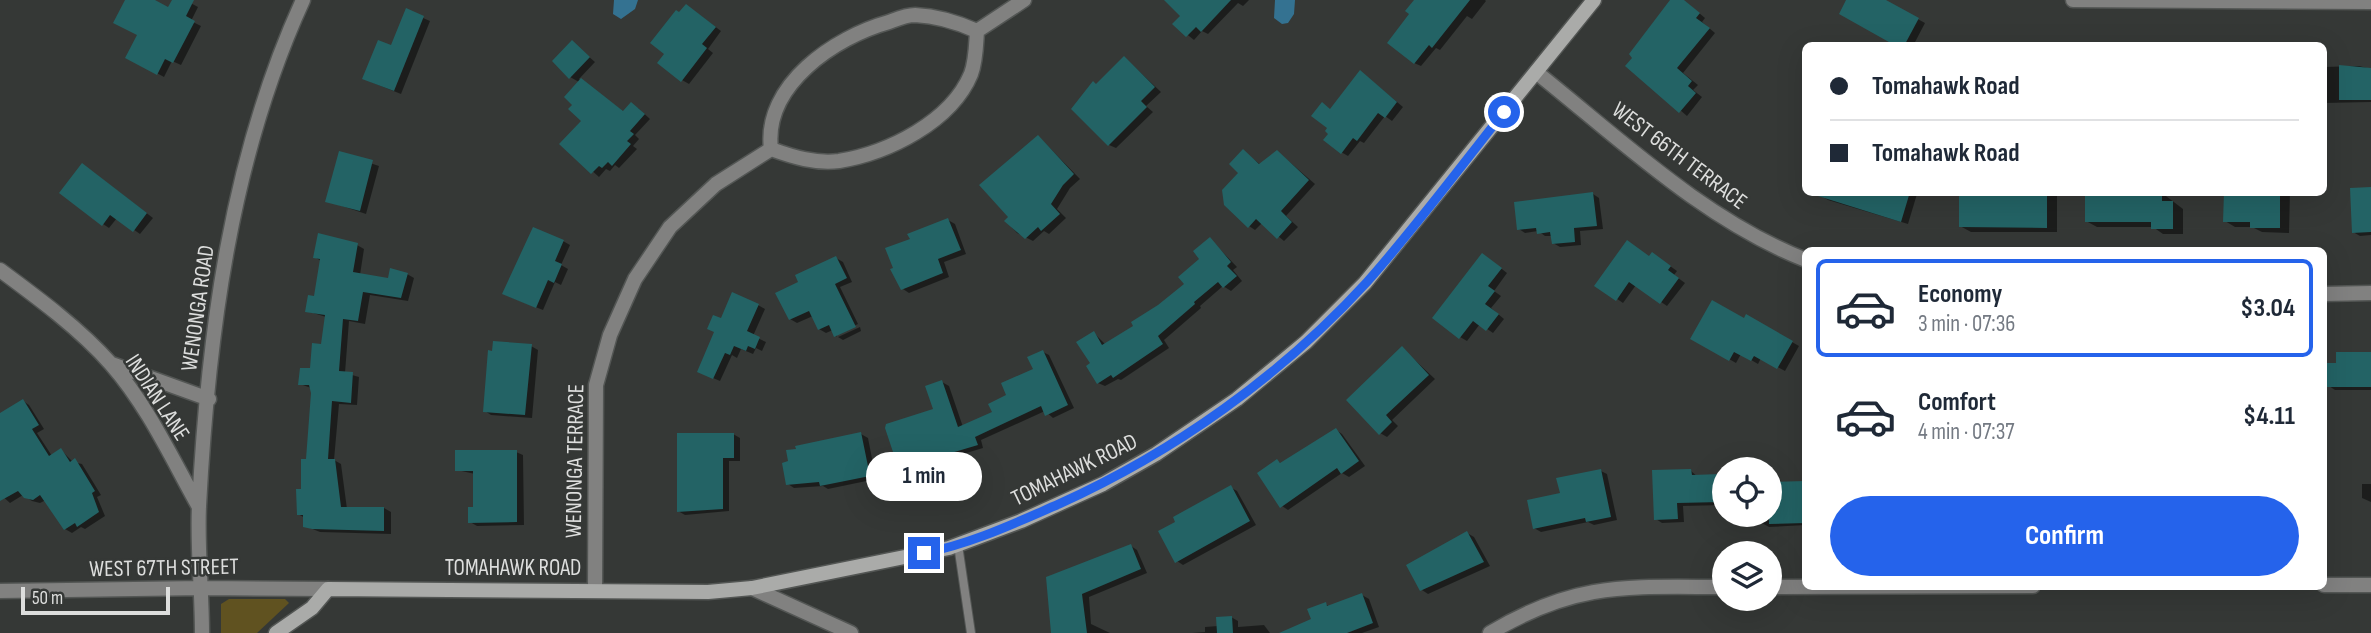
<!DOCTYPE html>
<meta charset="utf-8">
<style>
body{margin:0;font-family:"Sofia Sans Condensed",sans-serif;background:#f6f6f7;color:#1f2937;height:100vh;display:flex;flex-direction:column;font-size:26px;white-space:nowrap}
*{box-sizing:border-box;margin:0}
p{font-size:23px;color:#747a83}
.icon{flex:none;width:38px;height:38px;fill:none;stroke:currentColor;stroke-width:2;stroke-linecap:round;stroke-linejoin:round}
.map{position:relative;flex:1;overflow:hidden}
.panel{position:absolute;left:1802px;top:247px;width:525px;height:343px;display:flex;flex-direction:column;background:#fff;border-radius:10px;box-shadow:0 7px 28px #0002}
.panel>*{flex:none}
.top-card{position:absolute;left:1802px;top:42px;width:525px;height:154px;border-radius:10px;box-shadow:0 7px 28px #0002;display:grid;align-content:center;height:154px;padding:0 28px;background:#fff}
.buttons{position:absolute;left:1712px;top:457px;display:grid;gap:14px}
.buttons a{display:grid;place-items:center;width:70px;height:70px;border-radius:50%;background:#fff;box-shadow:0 7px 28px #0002;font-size:35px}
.scale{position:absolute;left:21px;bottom:18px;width:149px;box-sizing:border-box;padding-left:7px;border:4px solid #dddedd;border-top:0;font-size:19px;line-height:24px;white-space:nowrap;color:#dddedd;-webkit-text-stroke:5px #353836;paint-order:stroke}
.end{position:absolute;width:32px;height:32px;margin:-16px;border:9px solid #2563eb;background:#fff;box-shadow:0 0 0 4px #fff}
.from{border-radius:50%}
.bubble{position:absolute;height:49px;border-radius:24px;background:#fff;box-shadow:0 7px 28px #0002;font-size:23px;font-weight:700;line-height:49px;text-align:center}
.top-card b{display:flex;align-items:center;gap:24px;height:66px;font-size:26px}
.top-card b+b{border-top:2px solid #e0e1e3}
.top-card i{width:18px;height:18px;background:#1f2937}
ul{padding:12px 0 0;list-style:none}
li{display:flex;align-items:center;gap:21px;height:98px;margin:0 14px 10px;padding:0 14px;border:4px solid transparent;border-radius:10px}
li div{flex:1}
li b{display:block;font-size:26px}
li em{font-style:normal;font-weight:700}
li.current{border-color:#2563eb}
li>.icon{width:63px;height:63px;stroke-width:1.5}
.button{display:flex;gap:14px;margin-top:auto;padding:14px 28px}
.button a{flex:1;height:80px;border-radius:42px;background:#2563eb;color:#fff;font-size:28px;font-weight:700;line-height:80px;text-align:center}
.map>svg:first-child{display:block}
.green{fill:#605220}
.water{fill:#347291}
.shadow{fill:#0007}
.building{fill:#236365}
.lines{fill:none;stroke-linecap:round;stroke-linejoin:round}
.lane-casing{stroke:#535654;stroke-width:10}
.street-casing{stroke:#535654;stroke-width:17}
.secondary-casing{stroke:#535654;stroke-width:17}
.lane{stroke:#818180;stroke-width:8}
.street{stroke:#818180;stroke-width:14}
.secondary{stroke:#aaaba9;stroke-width:14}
.route{stroke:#2563eb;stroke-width:9}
.labels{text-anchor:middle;stroke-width:5;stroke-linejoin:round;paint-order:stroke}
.street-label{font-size:23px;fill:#dddedd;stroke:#353836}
</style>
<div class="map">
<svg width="2371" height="633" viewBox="0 0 2371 633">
<rect width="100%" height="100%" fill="#353836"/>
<path class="green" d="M229,599H285L289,603L257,633H221V604Z"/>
<path class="water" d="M614,0H638L635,9L621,19L613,14Z
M1275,0H1295L1294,14L1288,23L1282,24L1274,18Z"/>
<path class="shadow" d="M127,0H151L169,9L174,0H185L198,7L191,21L201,26L181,65L172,61L164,77L127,57L139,34Z
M1172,0H1249L1243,6L1238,3L1208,34L1202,31L1194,40L1174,24L1183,16Z
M1416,0H1485L1486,1L1472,19L1467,16L1440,50L1436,48L1421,66L1414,63L1412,14Z
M1677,0L1686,2L1705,18L1702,22L1715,33L1683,73L1698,85L1693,90L1702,97L1687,116L1628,65Z
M1848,0H1883L1925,23L1913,46H1899Z
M693,10L721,31L708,49L713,53L689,84L682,80L666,54L680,14Z
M407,11L430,21L401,94L371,82L392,47Z
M573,43L595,62L579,79L624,112L638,108L650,119L635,135L639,139L633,146L637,149L619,168L615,165L610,171L606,169L599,177L562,144L583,121L579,82L570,77Z
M1125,58L1161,92L1146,106L1153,112L1116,148L1109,145L1097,85Z
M2359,66L2371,69V102L2324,103V67Z
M1361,72L1403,107L1392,121L1385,116L1364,143L1360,141L1348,156L1341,152L1331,133V110Z
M1039,137L1080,179L1070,188L1057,209L1066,218L1049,234L1044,231L1033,241L1017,233L1006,221L1010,217Z
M1243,151L1261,165L1278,152L1315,184L1286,216L1298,227L1284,241L1262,223L1255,230L1249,226L1241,173Z
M340,153L379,166L366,214L327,201Z
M89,169L153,218L140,234L117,218L109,228L103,224Z
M2371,189V235L2360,236L2353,232Z
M1822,192H1914L1917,194L1908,224L1828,200L1821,196Z
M2027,192H2057V232H1971L1960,226Z
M2226,192H2290L2289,233L2262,232L2252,227H2235L2225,221Z
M2162,193L2183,209V234H2163L2153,227H2097L2086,221Z
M1593,194L1599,198L1603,229L1580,231L1581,245L1560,247L1553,243V236H1545L1538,231L1525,233L1519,229Z
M948,220L955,224L966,254L944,262L949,277L909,293L903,289L912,241Z
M1210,239L1237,267L1233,270L1242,281L1231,291L1223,286L1200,306L1201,308L1164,340L1169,348L1121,380L1118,379L1105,386L1098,383L1092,364L1094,333L1106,345L1136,326L1186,284Z
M563,241L570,245L561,265L568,269L561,285L555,282L543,310L510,297Z
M357,245L364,249L360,275L389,280L407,274L414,278L408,301L370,295L365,324L349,321L345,373L359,377L357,405L339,404L334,460L341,464L347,509L384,508L391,512V534L320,532L305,526V518L298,514L308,461L313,393L311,388L300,384L312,370L322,346L326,317L307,311L315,298L321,261L315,257Z
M836,258L843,262L852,282L840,287L858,324L837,334V337L833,330L826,333L819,329L813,316L797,323L790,319L800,283Z
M1650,258H1659L1677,271L1674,275L1685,283L1667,306L1636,285L1623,303L1597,285Z
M1489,259L1507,273L1494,291L1501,296L1491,308L1504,319L1493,333L1480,324L1467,341L1460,337Z
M758,305L765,309L753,336L766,342L762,351L756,348L753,354L741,349L737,358L732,355L720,381L706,375Z
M1747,316L1799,346L1785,371L1761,358L1758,364L1741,354L1736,363L1692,338L1744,320Z
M860,327L861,331L843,340L838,337Z
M531,346L538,350L532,418L491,415L485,411Z
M1402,348L1435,379L1392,420L1398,426L1387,437L1380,433Z
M1043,352L1049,355L1074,408L1053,418L1045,411L981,440L983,448L913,469L898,463L935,410L942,382L949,386L963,427L994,413L1035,369Z
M2371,354V390H2335L2329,386Z
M23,401L29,405L44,429L37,433L52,456L61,450L73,462L82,464L101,495L97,497L105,516L85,529L81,527L72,533L65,529L46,500L40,503L32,501L23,495L10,503L0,494V415Z
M1336,430L1342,434L1365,466L1349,477L1342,473L1288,510L1282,506L1277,461L1282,464Z
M733,434L740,438V461H729V511L685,515L678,511Z
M861,434L868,438L876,479L828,489L823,486L794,488L788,484Z
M516,452L523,455L524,525L477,526L470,522L475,508V474L457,470Z
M1601,471L1607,474L1617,520L1594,525L1588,522L1541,532L1534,528L1562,495Z
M1691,471L1698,477L1724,478V505L1683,506L1684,522L1662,523L1656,519Z
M1806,483V525L1769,527L1762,523V514H1769Z
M2362,484H2371V502L2362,498Z
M1230,487L1237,491L1256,525L1183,565L1177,561Z
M1467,533L1474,537L1490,566L1428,594L1422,590L1408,565Z
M1131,546L1137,550L1147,573L1089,597L1091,624L1110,633H1053L1048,578Z
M1362,595L1369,599L1379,627L1362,633H1303L1325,604L1330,607Z
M1231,617L1238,621V627L1264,625L1270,633H1192L1205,632V627L1218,626Z"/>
<path class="building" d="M125,0H155L168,7L172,0H194L186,16L195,21L173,63L165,59L157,75L125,58L137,35L113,23Z
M1164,0H1231L1201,32L1196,27L1186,37L1172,24L1180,16Z
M1414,0H1470L1432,48L1429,45L1414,64L1387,43L1409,14L1405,11Z
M1670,0H1684L1700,13L1696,18L1710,28L1677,68L1692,81L1688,86L1696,93L1679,113L1625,66L1632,58L1629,54Z
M1846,0H1886L1919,18L1904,46H1896L1839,14Z
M686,4L716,27L702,44L707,48L681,82L657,63L664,54L650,43L676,10L679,12Z
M406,8L424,16L394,91L362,79L378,40L391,45Z
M572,40L590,57L569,79L552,61Z
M1124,56L1155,87L1141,101L1147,107L1108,146L1071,109L1093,81L1096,84Z
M2339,65L2371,68V100H2339Z
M1360,70L1397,102L1385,118L1378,113L1357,141L1353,138L1341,154L1323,140L1328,134L1325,131L1327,128L1311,116L1322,102L1330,109Z
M581,78L623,111L631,102L645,114L630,131L634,134L627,141L631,144L612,166L608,162L602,168L599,166L591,174L559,144L581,121L568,109L572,105L564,97Z
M1038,135L1074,174L1063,185L1051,204L1060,214L1041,231L1038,227L1025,239L1004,221L1008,217L979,185Z
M1243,149L1259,164L1277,150L1309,180L1281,211L1292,222L1277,239L1256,219L1248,228L1224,205L1222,190L1238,173L1229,164Z
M339,151L373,160L360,211L325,202Z
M82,163L147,213L133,232L110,215L102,226L59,193Z
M2371,187V232L2352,233L2350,188Z
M1593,192L1597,226L1574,228L1575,242L1552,244L1550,232L1537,234L1536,228L1517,230L1514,202Z
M1819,192H1910L1901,222L1818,196Z
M1959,192H2047V228L1959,227Z
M2085,192H2162V201H2173V229H2151V222H2085Z
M2224,192H2280V228H2250V222H2223Z
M948,218L961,250L938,259L943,273L901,290L890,269L893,268L885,248L910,239L907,234Z
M533,227L564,240L555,261L562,264L554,283L548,280L536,308L502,294Z
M318,233L358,243L353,272L388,278L390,268L408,273L401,298L363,292L358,321L343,319L339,371L353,372L351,403L332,401L328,459H335L341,507H384V531L312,529L303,527V515H297L296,489H301V459H306L311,393L309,385H298L300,368H310L312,343L321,344L325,315L305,312L308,295L314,296L320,259L313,258Z
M1210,237L1231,262L1227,266L1237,276L1223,288L1218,282L1194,302L1195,304L1158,336L1163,344L1113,378L1111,375L1097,384L1086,366L1090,363L1076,342L1094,331L1102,345L1133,326L1131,322L1158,305L1184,284L1178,277L1199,259L1193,251Z
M1627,240L1649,256L1652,252L1671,266L1668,270L1679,278L1660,304L1629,282L1616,301L1594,286Z
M1482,253L1502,268L1488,286L1495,291L1485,304L1499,314L1486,331L1473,321L1459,339L1432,318Z
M836,256L847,278L835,284L856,327L834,337L829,325L818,330L809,311L789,320L775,293L798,282L795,275Z
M732,292L759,304L747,331L760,337L755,349L748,346L746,351L734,346L730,355L725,353L713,379L697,372L714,332L707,329L713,315L721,318Z
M1712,300L1744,318L1746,314L1793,341L1777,369L1754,356L1751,361L1734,352L1729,361L1690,339Z
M493,341L532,344L525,415L483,412L488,350L492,351Z
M1402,346L1429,375L1386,415L1392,422L1379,435L1346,400Z
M1043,350L1068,405L1045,416L1041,406L975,437L978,445L904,467L903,462L897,464L885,428L886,424L933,409L925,386L942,380L958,427L992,412L988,404L1006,395L1001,383L1033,369L1027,357Z
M2336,352H2371V387H2327V363H2336Z
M23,399L39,425L32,429L49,456L61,448L70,462L75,458L95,491L92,493L99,512L77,527L75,523L64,530L40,495L33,500L24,498L18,491L0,501V413Z
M1336,428L1359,461L1341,474L1337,468L1280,508L1257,473L1277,459L1280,463Z
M861,432L870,476L820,486L819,482L786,485L782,463L788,461L786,450L796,449L795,446Z
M677,433H734V458H723V509L677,512Z
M455,450H517V522L468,523V507H473V471H455Z
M1601,469L1611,517L1586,522L1585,518L1533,529L1527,500L1560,493L1556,478Z
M1691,469L1692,475L1721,474L1722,502L1677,503L1678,519L1654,520L1652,470Z
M1806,481V523L1769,524V482Z
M1231,485L1250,521L1175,563L1158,531L1175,522L1173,517Z
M1467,531L1484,562L1420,591L1406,565Z
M1131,544L1141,569L1082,594L1087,633H1051L1046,577Z
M1362,593L1373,623L1347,633H1279L1311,619L1307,609L1326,602L1327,606Z
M1232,616L1233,633H1217L1216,617Z"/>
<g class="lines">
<defs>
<path id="lane" d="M958,545L971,633"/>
<path id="street" d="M2073,0L2371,2
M977,31L1024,0
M1536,72C1620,139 1704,220 1806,260
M771,149C763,85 835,37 889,22C897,19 906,15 915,15C937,16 957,22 977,31
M771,149C793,157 816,164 839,161C888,153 951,122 971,74C976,61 976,45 977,31
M0,270C38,298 80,329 111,364C148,406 172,459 199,507
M2324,294L2371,293
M112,364L209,399
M2324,585H2371
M1769,587L2033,586
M752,588L851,633
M595,590L596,385L610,335L635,279L670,227L716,184L771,149
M0,591L202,588L328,589
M202,633C202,591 197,548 199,506C208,334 231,157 303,0
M1490,633C1577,581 1628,587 1724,587"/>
<path id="secondary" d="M276,633L312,608L328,589L708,592L752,588L949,548L1021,521L1103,484L1156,454L1237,399L1306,342L1365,283L1594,0"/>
</defs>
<use href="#lane" class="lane-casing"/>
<use href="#street" class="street-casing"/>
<use href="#secondary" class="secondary-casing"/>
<use href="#lane" class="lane"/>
<use href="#street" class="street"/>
<use href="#secondary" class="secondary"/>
</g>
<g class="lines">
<path class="route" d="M924,553C971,544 1015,523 1059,504C1174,452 1281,376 1367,282C1415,228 1459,169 1504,112"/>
</g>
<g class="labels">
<g class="street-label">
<text transform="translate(1680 155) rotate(37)" y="8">WEST 66TH TERRACE</text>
<text transform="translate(197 308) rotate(-82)" y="8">WENONGA ROAD</text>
<text transform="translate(158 397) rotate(57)" y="8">INDIAN LANE</text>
<text transform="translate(574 461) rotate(-89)" y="8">WENONGA TERRACE</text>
<text transform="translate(1074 469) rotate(-26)" y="8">TOMAHAWK ROAD</text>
<text transform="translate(164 567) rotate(-1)" y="8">WEST 67TH STREET</text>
<text x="513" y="575">TOMAHAWK ROAD</text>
</g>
</g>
</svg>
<div class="buttons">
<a><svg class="icon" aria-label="locate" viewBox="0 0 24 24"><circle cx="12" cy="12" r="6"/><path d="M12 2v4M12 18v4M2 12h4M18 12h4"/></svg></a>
<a><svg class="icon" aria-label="layers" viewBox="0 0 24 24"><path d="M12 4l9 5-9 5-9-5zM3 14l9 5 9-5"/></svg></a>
</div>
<div class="scale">50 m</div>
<i class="end from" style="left:1504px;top:112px"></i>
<i class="end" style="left:924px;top:553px"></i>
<div class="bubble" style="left:866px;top:452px;width:116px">1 min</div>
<div class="top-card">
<b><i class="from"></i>Tomahawk Road</b>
<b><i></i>Tomahawk Road</b>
</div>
<section class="panel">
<ul>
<li class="current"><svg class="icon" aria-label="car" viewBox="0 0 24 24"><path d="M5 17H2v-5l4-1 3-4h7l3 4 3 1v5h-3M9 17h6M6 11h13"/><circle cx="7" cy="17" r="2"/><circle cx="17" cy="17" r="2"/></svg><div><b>Economy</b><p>3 min · 07:36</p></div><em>$3.04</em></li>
<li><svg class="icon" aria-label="car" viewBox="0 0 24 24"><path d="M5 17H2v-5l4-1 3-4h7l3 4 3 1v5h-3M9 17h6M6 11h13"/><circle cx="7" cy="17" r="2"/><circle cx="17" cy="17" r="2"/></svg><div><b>Comfort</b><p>4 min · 07:37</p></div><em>$4.11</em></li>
</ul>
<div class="button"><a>Confirm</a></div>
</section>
</div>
